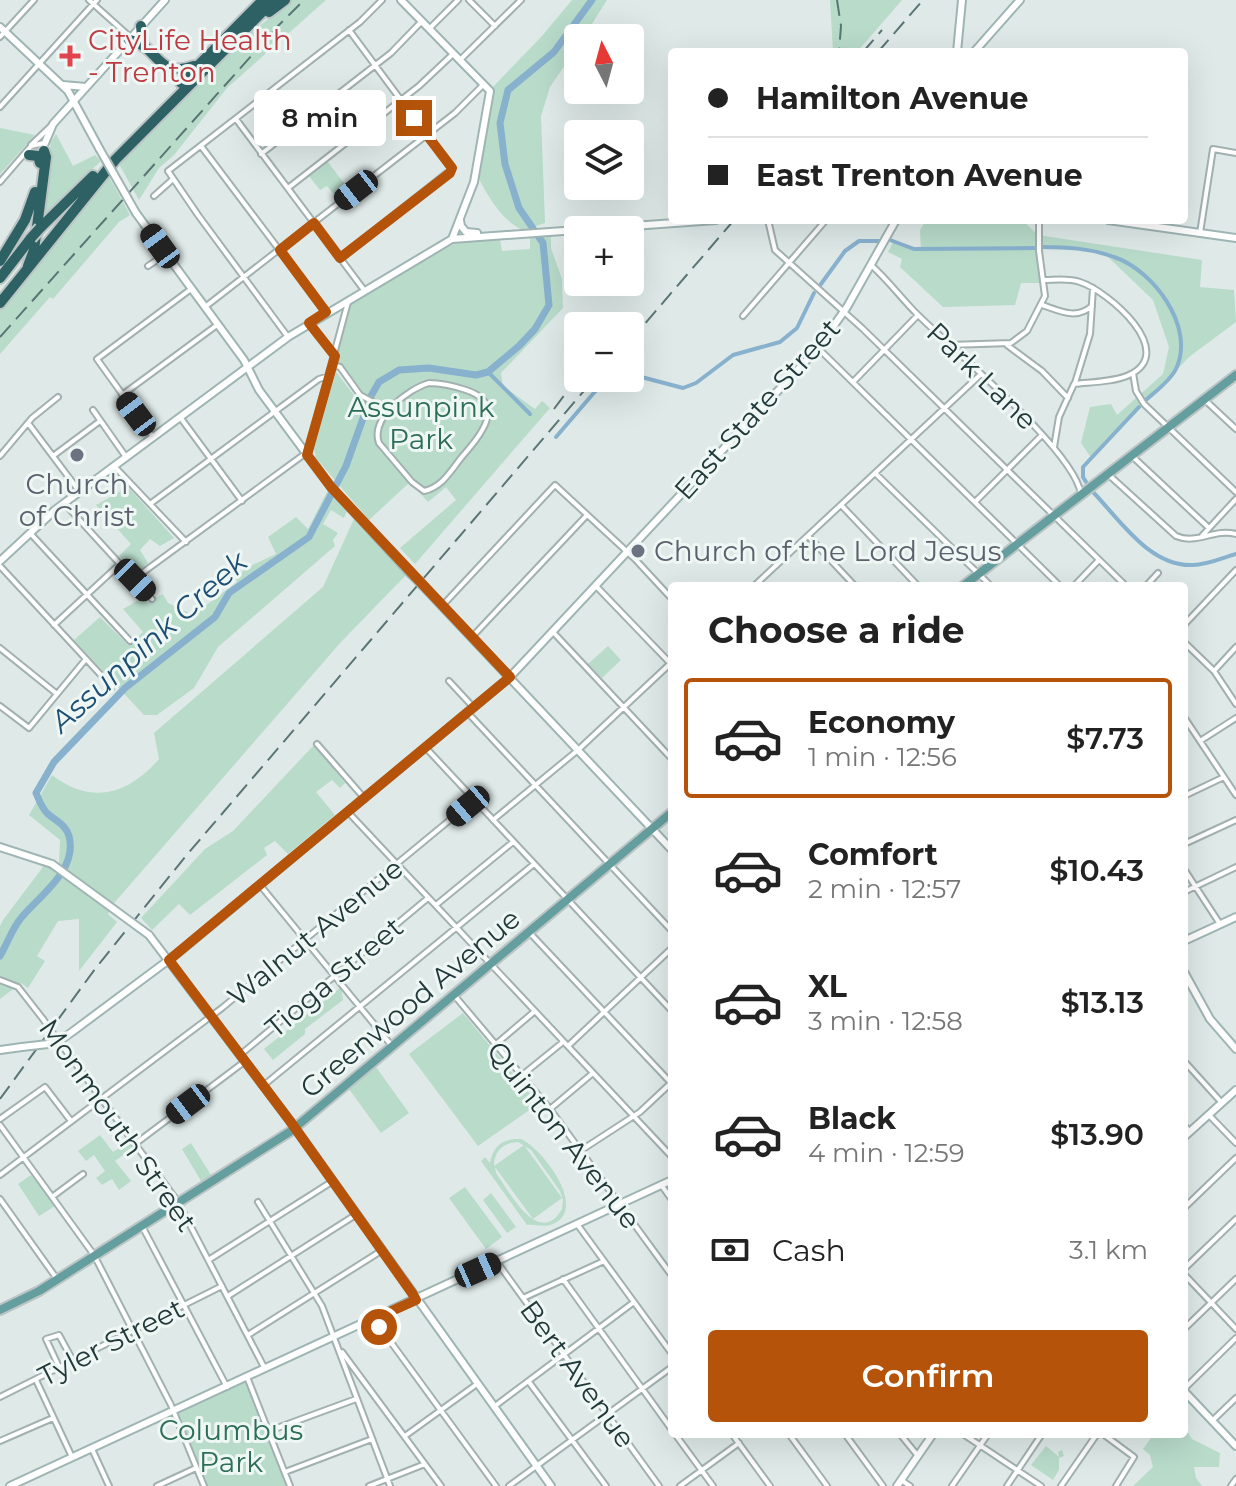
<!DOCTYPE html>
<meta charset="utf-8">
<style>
body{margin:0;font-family:Montserrat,sans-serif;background:#f2f2f2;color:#222;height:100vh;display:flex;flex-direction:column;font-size:30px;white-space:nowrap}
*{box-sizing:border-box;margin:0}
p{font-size:26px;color:#767676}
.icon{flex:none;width:44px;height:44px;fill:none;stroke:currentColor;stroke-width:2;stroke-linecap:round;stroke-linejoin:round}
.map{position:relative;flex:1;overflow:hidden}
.sheet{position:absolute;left:668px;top:582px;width:520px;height:856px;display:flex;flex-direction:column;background:#fff;border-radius:8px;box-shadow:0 8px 32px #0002}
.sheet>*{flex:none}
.guide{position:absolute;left:668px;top:48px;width:520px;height:176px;border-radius:8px;box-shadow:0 8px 32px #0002;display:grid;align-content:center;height:176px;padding:0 40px;background:#fff}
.needle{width:52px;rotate:354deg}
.fabs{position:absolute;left:564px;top:24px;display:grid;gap:16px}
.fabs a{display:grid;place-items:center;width:80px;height:80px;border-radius:8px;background:#fff;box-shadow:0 8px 32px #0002;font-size:40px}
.end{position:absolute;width:36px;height:36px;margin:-18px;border:10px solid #b45309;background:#fff;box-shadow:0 0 0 4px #fff}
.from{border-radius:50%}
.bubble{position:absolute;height:56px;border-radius:8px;background:#fff;box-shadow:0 8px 32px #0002;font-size:26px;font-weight:600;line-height:56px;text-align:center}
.car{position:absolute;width:24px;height:48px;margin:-24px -12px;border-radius:10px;box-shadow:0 0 6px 2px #0007;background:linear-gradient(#222 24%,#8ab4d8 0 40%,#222 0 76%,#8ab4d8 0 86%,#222 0)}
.guide b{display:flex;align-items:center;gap:28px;height:76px;font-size:30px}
.guide b+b{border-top:2px solid #e0e0e0}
.guide i{width:20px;height:20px;background:#222}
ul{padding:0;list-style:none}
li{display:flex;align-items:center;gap:24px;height:120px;margin:0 16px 12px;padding:0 24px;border:4px solid transparent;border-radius:8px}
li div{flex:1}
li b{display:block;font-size:30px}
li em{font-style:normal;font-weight:600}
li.current{border-color:#b45309}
li>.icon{width:72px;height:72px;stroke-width:1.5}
h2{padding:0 40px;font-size:36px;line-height:96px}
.pay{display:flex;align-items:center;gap:20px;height:88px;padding:0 40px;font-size:30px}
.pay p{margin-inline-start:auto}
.cta{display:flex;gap:16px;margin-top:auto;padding:16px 40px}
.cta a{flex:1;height:92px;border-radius:8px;background:#b45309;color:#fff;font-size:32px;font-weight:600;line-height:92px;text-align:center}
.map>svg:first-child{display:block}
.green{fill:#b8dbca;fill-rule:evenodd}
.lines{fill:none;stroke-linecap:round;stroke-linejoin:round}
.canal{stroke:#88b1ce;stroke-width:4}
.river{stroke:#88b1ce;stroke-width:7}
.street-casing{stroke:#a2b1b0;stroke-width:8}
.secondary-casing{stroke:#9fb5b3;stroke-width:10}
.primary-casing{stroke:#bcc4c4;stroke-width:12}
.highway-casing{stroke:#bcc4c4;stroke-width:14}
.street{stroke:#fff;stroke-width:4}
.secondary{stroke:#fff;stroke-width:6}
.primary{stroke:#659e9e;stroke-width:8}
.highway{stroke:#2d6164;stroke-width:10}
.rail{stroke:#5b7575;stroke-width:2;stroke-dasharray:16 8;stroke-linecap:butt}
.street-bridge-casing{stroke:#a2b1b0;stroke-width:8;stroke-linecap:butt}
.secondary-bridge-casing{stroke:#9fb5b3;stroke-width:10;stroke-linecap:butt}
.highway-bridge-casing{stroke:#bcc4c4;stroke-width:14;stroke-linecap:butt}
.street-bridge{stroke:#fff;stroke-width:4}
.secondary-bridge{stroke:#fff;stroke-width:6}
.highway-bridge{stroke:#2d6164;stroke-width:10}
.route{stroke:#b45309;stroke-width:10}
.health-dot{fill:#e0444e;stroke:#eff7f5;stroke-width:3}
.worship-dot{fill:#6b7280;stroke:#eff7f5;stroke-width:3}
.labels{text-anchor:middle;stroke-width:6;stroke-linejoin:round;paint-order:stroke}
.health-label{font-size:28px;fill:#be3a42;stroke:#eff7f5;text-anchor:start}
.street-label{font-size:28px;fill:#213939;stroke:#eff7f5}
.park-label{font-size:28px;fill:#2c6e57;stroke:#eff7f5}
.worship-label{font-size:28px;fill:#5b616d;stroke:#eff7f5}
.water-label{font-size:30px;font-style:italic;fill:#1d4e73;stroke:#eff7f5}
</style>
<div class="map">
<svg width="1236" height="1486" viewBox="0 0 1236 1486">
<rect width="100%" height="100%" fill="#dfeae8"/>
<path class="green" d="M291,0H326L227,88L174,155L159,168L139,200L119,164L223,56Z
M572,0H607L583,38H578V46L550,87L541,116L545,223L536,226L534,232C508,233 485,193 476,172L490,90L542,36Z
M830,0H902L857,52H833Z
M0,128L35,135L0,174Z
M56,134L73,166L95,155L101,161L40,219L51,142Z
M327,161L350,191L338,199L327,186L320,190L309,176Z
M107,173L130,215L119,222L53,299L50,297L0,354V310Z
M926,220H1022L1038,235L1202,260L1200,287L1234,290L1236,322L1189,357L1092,459L1081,443L1090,407L1111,404L1117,415L1163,374L1169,347L1153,300L1107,256L1069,246L1038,249L1043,283H1021L1015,305L943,307L900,267L902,259L888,252L894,241L921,251L920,230Z
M551,237V248L562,279L563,308L501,373L503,386L535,409L542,401L550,408L415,564L400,548L456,500L446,487L428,502L410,482L369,520L316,458L314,449L336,372L361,404L363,403L333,362L346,301L458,242L500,240L502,251L530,249V238Z
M128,487L174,538L160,546L150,539L140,550L148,563L135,574L119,556L131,544L96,505Z
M328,490L347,511L344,518L331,510L323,524L338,533L333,540L335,546L218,647L194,688L157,715H144L74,640L100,617L128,645L143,632L123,609L145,596L148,602L163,594L168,603L193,615L237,582L236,578L246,568L276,554L268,537L296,517L308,529Z
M354,519L407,574L341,642L115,902L108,914L117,922L79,971V919L58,921L37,956L45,961L28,988L21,983L0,999V926L3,920L46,863L59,864L60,840L29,815L52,775C91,805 128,795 159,759L154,733L323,587Z
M608,646L621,660L602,678L588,664Z
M314,745L345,783L340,788L332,780L316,792L335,815L288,854L275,841L264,848L267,855L190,915L179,904L152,930L141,918L205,849L233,831Z
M341,987L343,1000L305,1029V1034L273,1060L264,1049Z
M463,1013L538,1104L478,1146L409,1054Z
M376,1067L409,1113L381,1133L349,1089Z
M100,1135L113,1152L129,1142L133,1148L115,1161L131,1181L119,1190L112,1179L102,1185L96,1178L105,1171L94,1155L86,1161L78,1151Z
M521,1139C541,1148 585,1203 557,1222C546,1229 537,1224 527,1225L481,1161L485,1157L490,1163C493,1146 503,1138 521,1139ZM518,1142L531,1150L560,1191L563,1200L562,1209C539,1249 509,1191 496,1173L495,1167L533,1219L562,1198L524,1145L494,1166C494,1151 503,1143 518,1142Z
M191,1143L211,1175L201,1181L182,1149Z
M31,1175L55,1206L39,1216L18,1184Z
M465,1187L502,1237L486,1249L449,1198Z
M491,1193L516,1227L507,1233L483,1200Z
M245,1382L286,1486H206L178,1413Z
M1184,1426L1192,1439L1220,1453L1219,1467H1194L1196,1478L1202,1486H1133L1153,1467L1150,1455L1143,1449L1154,1434H1184Z
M1046,1446L1059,1457L1058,1452L1062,1450L1064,1456L1059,1458V1470L1053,1480L1031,1465Z"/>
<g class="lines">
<path class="canal" d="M890,240L914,249L1034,248
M1041,247C1065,247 1090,248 1114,257C1153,270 1196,327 1176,369C1170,381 1156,391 1146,400
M821,284L845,251L859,241H880
M488,372L530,414
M630,374L683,388L696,383L733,355L780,342L797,328L814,293
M556,437L598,388L610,378
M1086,482L1083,477V467L1139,407
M1093,492C1120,520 1150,567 1193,565C1207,565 1222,558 1236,554"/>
<path class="river" d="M0,956C7,944 12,929 21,918C40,895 78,870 69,836C66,825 56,821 48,814C42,809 39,800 36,793L54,762L125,688L215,617L229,593L309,537L346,466L371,396L379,382L399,370L429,368L476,375L488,372L519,346L535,329L549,305L543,243L519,208L505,164L500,123L508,90L554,52L592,0"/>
<defs>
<path id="street" d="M89,0L129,36
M469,0L495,26
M429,29L458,0
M0,37L34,0
M460,60L521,0
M0,107L97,0
M236,119L364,290
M31,145L51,126
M201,146L326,312
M261,154L391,53L422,21
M0,182L31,146L44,143
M288,188L419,86L453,54
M154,196L172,180
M768,220L775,250L862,328L1126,586
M1200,233L1213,149L1236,153
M340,258L452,169L349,30
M871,265C888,280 901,298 917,314C954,351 1074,450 1081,494
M148,266L166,254
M1043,280C1055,280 1069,278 1080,282C1108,291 1179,352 1129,375C1114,382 1091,382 1074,384L1059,417L1054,447
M1042,305C1060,311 1076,320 1092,306
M205,307L455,113L484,84
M743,316L826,220
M310,325L334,355
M288,337L198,215L168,171L360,22L382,0
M949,345L1011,343L1027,331L1045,296L1039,251V220
M1007,345L1042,371L1068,398
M818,348L1060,586
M332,365L340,367L360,395L390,411
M1133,373L1136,391L1144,404L1236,492
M853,382L918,315
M429,383C442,383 454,386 466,390C508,404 480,436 461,458C450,472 442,487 424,491L412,482L379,443C370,418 408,389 429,383Z
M1075,383L1090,334L1093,288
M122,395L217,325
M1206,401L1236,429
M93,410L126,457
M180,417L242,501
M28,423L79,491
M153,437L97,359L191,289
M307,455L348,302
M0,456L32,418L58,397
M53,456L100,421
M1132,456L1209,528
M114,466L186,542
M875,473L991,586
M1110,476L1176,536C1197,545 1214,528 1236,534
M975,502L1042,435
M64,503L152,599
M150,504L319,379L329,376
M841,505L918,586
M30,533L130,641
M808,536L855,586
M1201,537L1236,499
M0,566L112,687
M134,579L306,453
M596,586L672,665
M754,586L980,375
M1074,586L1099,560
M1146,586L1158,573
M443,605L555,485L635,559L672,599
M54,625L120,564
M1184,625L1236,570
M553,632L672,759
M472,637L587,515
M1184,642L1214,671L1236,704
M0,648L57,694
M1214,671L1236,647
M449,681L474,708
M0,706L29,728L86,659
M468,713L672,931
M1184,717L1236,795
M1200,741L1236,718
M317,744L365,799
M426,748L672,1011
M1184,796L1224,777
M348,812L672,1157
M493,820L578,750L672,662
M1184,844L1236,820
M1184,869L1220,924
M260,885L392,1046
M1184,892L1236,867
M436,905L513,842
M529,932L672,1084
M0,980L18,987L43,1019
M454,995L550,1109L672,1276
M55,1036L178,1202L265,1369
M495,1045L535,1011
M568,1046L672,948
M240,1055L428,898
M1184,1061L1222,1103
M521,1076L563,1042
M264,1085L534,864
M550,1109L593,1073
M1209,1115L1236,1143
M0,1119L45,1087L71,1121
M0,1125L94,1255L171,1405L204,1486
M1184,1125L1190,1132
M135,1144L244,1062
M580,1151L640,1112L671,1083
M0,1175L222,1008L474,800
M662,1186L672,1200
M52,1197L83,1174
M0,1199L57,1279
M258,1202L322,1306L390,1486
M1184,1208L1236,1158
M577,1224L672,1354
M142,1226L227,1387
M210,1259L333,1181
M497,1262L659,1486
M1184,1269L1236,1219
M1184,1274L1236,1329
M563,1279L672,1430
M228,1296L357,1214
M523,1298L604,1261
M374,1319L496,1486
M1184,1329L1236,1279
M248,1335L381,1251
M342,1352L441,1486
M60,1369L46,1339L59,1335L73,1361
M247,1377L290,1486
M36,1380L72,1457
M529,1382L606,1486
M1184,1389L1236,1338
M0,1397L222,1286
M495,1406L634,1302
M1212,1421L1236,1398
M269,1431L356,1399
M675,1434L713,1486
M732,1434L770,1486
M789,1434L827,1486
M845,1434L883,1486
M900,1434L918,1456
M963,1434L1041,1486
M1103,1434L1134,1457L1116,1486
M405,1436L477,1384
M0,1441L53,1418
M92,1449L109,1486
M285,1472L372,1439
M901,1480L910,1486
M157,1486L196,1468
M369,1486L425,1464
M509,1486L672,1367
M680,1486L739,1443
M952,1486L988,1434
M1007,1486L1042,1434
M1061,1486L1097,1434
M1231,1486L1236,1479"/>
<path id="secondary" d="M401,0L490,91L474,182L452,239
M0,27L68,91L99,148
M957,52L962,0
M974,52L1020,0
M63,85L86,87
M45,143L53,124L165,0
M136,213L244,360L259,390L331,487L410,573
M460,220L461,226L466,232L477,233
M1108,220L1236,238
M0,561L55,510L288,337L452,239L716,220
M423,586L672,850
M0,847L52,864
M149,935L290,1121L551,1486
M1184,941L1236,917
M1184,972L1210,1019L1236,1049
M48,1044L59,1041L72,1032L178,953L510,677L818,348L847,307L896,220
M0,1050L22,1047
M1184,1137L1236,1090
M1184,1391L1236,1446
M10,1486L672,1180
M897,1486L933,1434"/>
<path id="primary" d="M963,586L1236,375
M0,1310L39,1291L291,1131L672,812"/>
<path id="highway" d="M269,12L285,0
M141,26L143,46
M129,40C158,44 156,80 194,66
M181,83L263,0
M29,155L38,156L40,163
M40,228L93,176
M0,261L25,220L35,192
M28,266L34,250L46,157L44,151
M0,278L31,238
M0,303L115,160L274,0"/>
</defs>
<use href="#street" class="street-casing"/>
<use href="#secondary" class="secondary-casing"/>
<use href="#primary" class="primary-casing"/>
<use href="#highway" class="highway-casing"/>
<use href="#street" class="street"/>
<use href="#secondary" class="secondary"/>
<use href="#primary" class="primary"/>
<use href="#highway" class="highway"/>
<path class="rail" d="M837,0L841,26L839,52
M863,52L882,30
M878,52L923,0
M0,337L278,26L304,0
M630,341L734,220
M554,409L578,377
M0,1099L95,969L185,857L595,378"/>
<defs>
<path id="street-bridge" d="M43,1019L55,1036"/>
<path id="secondary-bridge" d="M99,148L136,213
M410,573L423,586
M52,864L149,935
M22,1047L48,1044"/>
<path id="highway-bridge" d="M31,238L40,228"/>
</defs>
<use href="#street-bridge" class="street-bridge-casing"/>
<use href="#secondary-bridge" class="secondary-bridge-casing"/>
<use href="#highway-bridge" class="highway-bridge-casing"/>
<use href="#street-bridge" class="street-bridge"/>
<use href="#secondary-bridge" class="secondary-bridge"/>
<use href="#highway-bridge" class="highway-bridge"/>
</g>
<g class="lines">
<path class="route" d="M379,1327L374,1319L416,1300L412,1293L290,1121L169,960L510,677L331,487L307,455L335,356L309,323L326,312L280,250L314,223L340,258L450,173L452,168L414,118"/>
</g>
<path class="health-dot" d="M66 44h8v8h8v8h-8v8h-8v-8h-8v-8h8z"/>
<g class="worship-dot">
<circle cx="77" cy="455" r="8"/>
<circle cx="638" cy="551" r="8"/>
</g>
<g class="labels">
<g class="health-label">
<text x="88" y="50">CityLife Health<tspan x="88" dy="32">- Trenton</tspan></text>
</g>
<g class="street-label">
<text transform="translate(982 376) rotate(44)" y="10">Park Lane</text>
<text transform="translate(757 409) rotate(-48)" y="10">East State Street</text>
<text transform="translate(315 932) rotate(-39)" y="10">Walnut Avenue</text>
<text transform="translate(334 977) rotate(-40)" y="10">Tioga Street</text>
<text transform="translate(410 1003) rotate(-40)" y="10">Greenwood Avenue</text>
<text transform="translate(118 1125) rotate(55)" y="10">Monmouth Street</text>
<text transform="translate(564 1135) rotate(52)" y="10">Quinton Avenue</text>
<text transform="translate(111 1342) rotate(-27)" y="10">Tyler Street</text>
<text transform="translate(578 1374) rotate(54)" y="10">Bert Avenue</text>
</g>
<g class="park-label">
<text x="421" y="417">Assunpink<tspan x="421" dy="32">Park</tspan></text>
<text x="231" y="1440">Columbus<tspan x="231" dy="32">Park</tspan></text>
</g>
<g class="worship-label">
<text x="77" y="494">Church<tspan x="77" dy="32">of Christ</tspan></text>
<text x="654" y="561" text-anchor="start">Church of the Lord Jesus</text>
</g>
<g class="water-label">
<text transform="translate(149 642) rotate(-42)" y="10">Assunpink Creek</text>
</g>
</g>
</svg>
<div class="fabs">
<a><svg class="needle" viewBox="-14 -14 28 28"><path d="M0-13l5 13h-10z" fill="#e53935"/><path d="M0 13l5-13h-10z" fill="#767676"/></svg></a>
<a><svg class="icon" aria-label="layers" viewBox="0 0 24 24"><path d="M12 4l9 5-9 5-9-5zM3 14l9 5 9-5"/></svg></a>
<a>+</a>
<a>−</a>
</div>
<i class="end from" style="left:379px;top:1327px"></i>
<i class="end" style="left:414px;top:118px"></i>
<div class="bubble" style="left:254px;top:90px;width:132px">8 min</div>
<i class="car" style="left:356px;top:190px;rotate:232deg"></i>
<i class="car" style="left:160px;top:246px;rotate:324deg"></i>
<i class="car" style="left:136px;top:414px;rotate:323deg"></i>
<i class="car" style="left:135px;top:580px;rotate:136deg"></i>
<i class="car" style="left:468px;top:806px;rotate:230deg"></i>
<i class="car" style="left:188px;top:1104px;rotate:233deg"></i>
<i class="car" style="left:478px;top:1270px;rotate:66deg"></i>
<div class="guide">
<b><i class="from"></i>Hamilton Avenue</b>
<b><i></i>East Trenton Avenue</b>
</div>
<section class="sheet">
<h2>Choose a ride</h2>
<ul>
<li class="current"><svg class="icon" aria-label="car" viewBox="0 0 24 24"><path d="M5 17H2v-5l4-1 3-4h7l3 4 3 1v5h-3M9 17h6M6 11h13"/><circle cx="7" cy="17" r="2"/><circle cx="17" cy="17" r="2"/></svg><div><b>Economy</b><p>1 min · 12:56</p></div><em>$7.73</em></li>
<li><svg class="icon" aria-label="car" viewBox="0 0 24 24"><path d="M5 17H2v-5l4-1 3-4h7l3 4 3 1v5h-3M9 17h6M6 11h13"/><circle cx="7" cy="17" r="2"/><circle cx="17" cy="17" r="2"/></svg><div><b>Comfort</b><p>2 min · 12:57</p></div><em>$10.43</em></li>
<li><svg class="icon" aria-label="car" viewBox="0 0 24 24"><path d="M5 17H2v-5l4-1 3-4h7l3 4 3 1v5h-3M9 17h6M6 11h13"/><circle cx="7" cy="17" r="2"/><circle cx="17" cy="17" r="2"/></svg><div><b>XL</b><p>3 min · 12:58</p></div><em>$13.13</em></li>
<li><svg class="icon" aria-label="car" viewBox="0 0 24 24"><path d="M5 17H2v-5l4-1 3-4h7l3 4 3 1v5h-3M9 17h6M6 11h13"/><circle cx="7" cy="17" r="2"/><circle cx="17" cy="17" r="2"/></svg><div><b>Black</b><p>4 min · 12:59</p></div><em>$13.90</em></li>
</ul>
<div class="pay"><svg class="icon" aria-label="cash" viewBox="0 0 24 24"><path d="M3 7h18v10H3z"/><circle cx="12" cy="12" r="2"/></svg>Cash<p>3.1 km</p></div>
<div class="cta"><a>Confirm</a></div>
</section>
</div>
